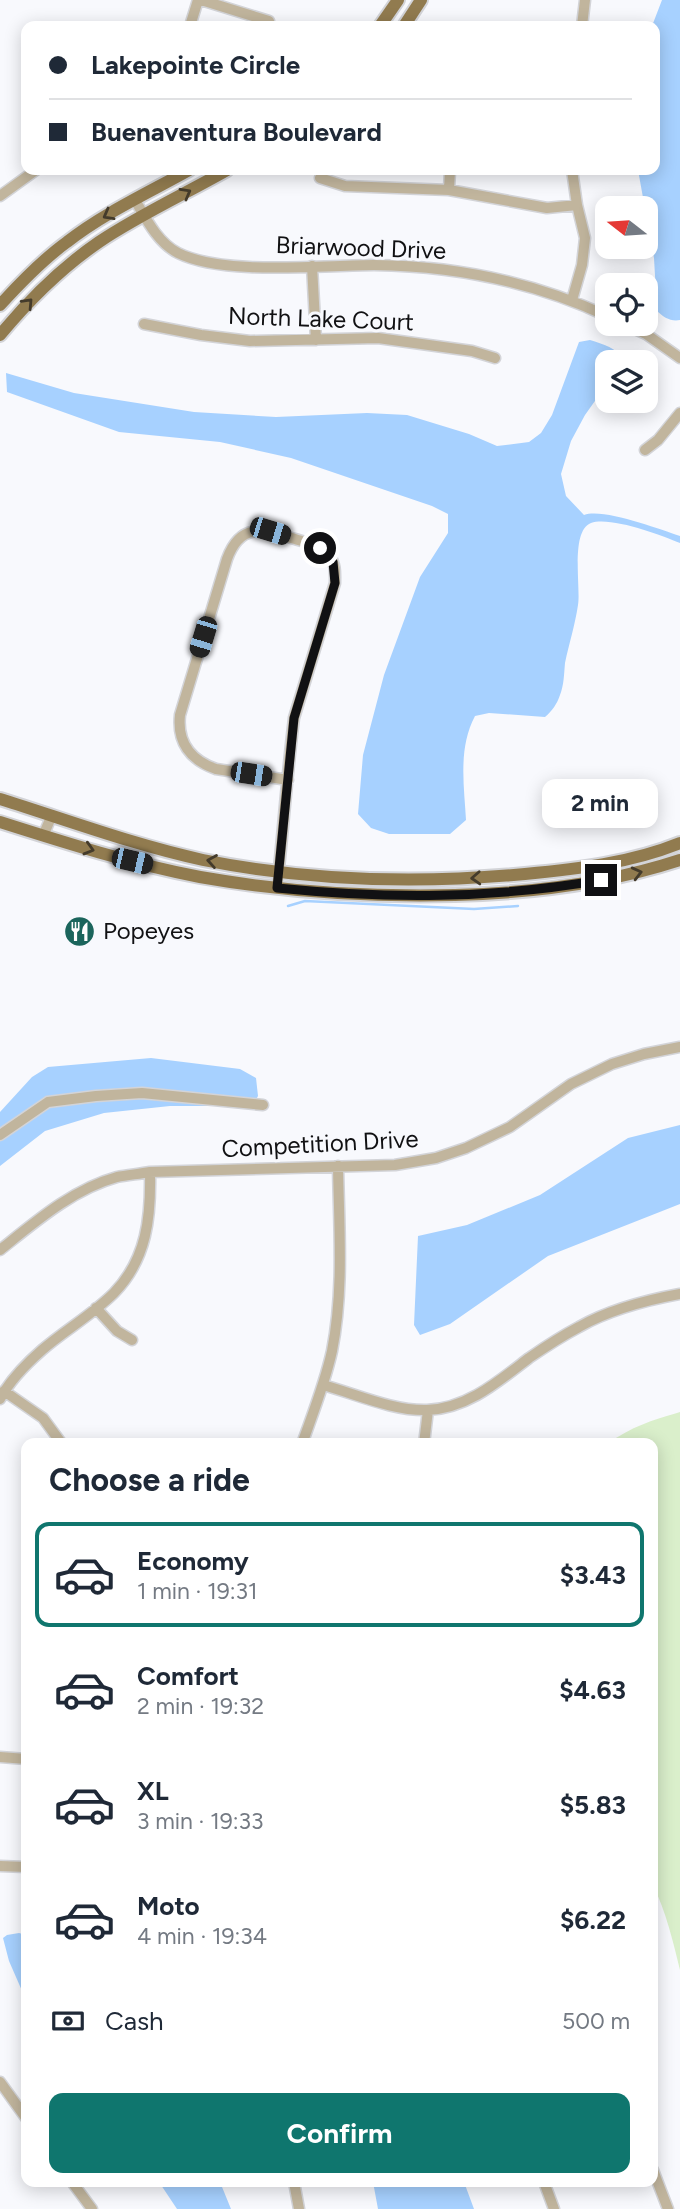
<!DOCTYPE html>
<meta charset="utf-8">
<style>
body{margin:0;font-family:Figtree,sans-serif;background:#f6f6f7;color:#1f2937;height:100vh;display:flex;flex-direction:column;font-size:26px;white-space:nowrap}
*{box-sizing:border-box;margin:0}
p{font-size:23px;color:#747a83}
.icon{flex:none;width:38px;height:38px;fill:none;stroke:currentColor;stroke-width:2;stroke-linecap:round;stroke-linejoin:round}
.map{position:relative;flex:1;overflow:hidden}
.drawer{position:absolute;left:21px;top:1438px;width:637px;height:749px;display:flex;flex-direction:column;background:#fff;border-radius:14px;box-shadow:0 4px 18px #0003}
.drawer>*{flex:none}
.hud{position:absolute;left:21px;top:21px;width:639px;height:154px;border-radius:14px;box-shadow:0 4px 18px #0003;display:grid;align-content:center;height:154px;padding:0 28px;background:#fff}
.needle{width:46px;rotate:287deg}
.tools{position:absolute;left:595px;top:196px;display:grid;gap:14px}
.tools a{display:grid;place-items:center;width:63px;height:63px;border-radius:14px;background:#fff;box-shadow:0 4px 18px #0003;font-size:35px}
.end{position:absolute;width:32px;height:32px;margin:-16px;border:9px solid #111113;background:#fff;box-shadow:0 0 0 4px #fff}
.from{border-radius:50%}
.bubble{position:absolute;height:49px;border-radius:14px;background:#fff;box-shadow:0 4px 18px #0003;font-size:23px;font-weight:700;line-height:49px;text-align:center}
.car{position:absolute;width:21px;height:42px;margin:-21px -10px;border-radius:9px;box-shadow:0 0 5px 2px #0007;background:linear-gradient(#222 24%,#8ab4d8 0 40%,#222 0 76%,#8ab4d8 0 86%,#222 0)}
.hud b{display:flex;align-items:center;gap:24px;height:66px;font-size:26px}
.hud b+b{border-top:2px solid #e0e1e3}
.hud i{width:18px;height:18px;background:#1f2937}
ul{padding:0;list-style:none}
li{display:flex;align-items:center;gap:21px;height:105px;margin:0 14px 10px;padding:0 14px;border:4px solid transparent;border-radius:14px}
li div{flex:1}
li b{display:block;font-size:26px}
li em{font-style:normal;font-weight:700}
li.selected{border-color:#0f766e}
li>.icon{width:63px;height:63px;stroke-width:1.5}
h2{padding:0 28px;font-size:32px;line-height:84px}
.pay{display:flex;align-items:center;gap:18px;height:77px;padding:0 28px;font-size:26px}
.pay p{margin-inline-start:auto}
.button{display:flex;gap:14px;margin-top:auto;padding:14px 28px}
.button a{flex:1;height:80px;border-radius:14px;background:#0f766e;color:#fff;font-size:28px;font-weight:700;line-height:80px;text-align:center}
.map>svg:first-child{display:block}
.green{fill:#daefcb}
.water{fill:#a7d1ff}
.lines{fill:none;stroke-linecap:round;stroke-linejoin:round}
.stream{stroke:#a7d1ff;stroke-width:2.5}
.minor-casing{stroke:#d3d4d8;stroke-width:13}
.major-casing{stroke:#d3d4d8;stroke-width:16}
.minor{stroke:#c1b59d;stroke-width:10}
.major{stroke:#917b4f;stroke-width:12}
.oneway{stroke:#443b2b}
.route{stroke:#111113;stroke-width:9}
.labels{text-anchor:middle;stroke-width:6;stroke-linejoin:round;paint-order:stroke}
.street-label{font-size:24px;fill:#111113;stroke:#f8f9fd}
.poi-label{font-size:24px;fill:#111113;stroke:#f8f9fd;text-anchor:start}
</style>
<div class="map">
<svg width="680" height="2209" viewBox="0 0 680 2209">
<rect width="100%" height="100%" fill="#f8f9fd"/>
<path class="green" d="M680,1412V1970C673,1941 666,1912 653,1885V1444H607C633,1426 650,1421 680,1412Z"/>
<path class="water" d="M662,0H680V320C671,322 663,317 657,311L654,258L638,170H654V26H652Z
M590,340C603,344 617,348 624,360L622,362H607V384L585,415L571,441L561,474L566,496L584,515C604,508 658,529 680,536V543C661,535 610,516 591,523C570,531 581,588 578,605C575,625 569,644 565,663C564,674 564,685 560,695C557,704 552,711 545,717L489,713L475,716C458,748 464,785 466,820L450,834H389L371,828L358,814L363,755L384,675L420,577L448,533V514L432,506L291,458L220,442L119,432L7,392L6,373L74,393L194,412L276,417L367,413L407,415L469,434L497,446L529,442L541,433L552,415L579,342Z
M151,1058L240,1069L256,1078L258,1096L254,1103L230,1106H170L104,1113L45,1131L0,1166V1112L32,1077L48,1067Z
M680,1125V1204L548,1256L450,1324L420,1335L414,1325L418,1236L467,1225L540,1195L628,1138Z
M19,1933L26,1935V2000L9,1961L3,1938L7,1935Z
M159,2182H220L231,2209H177Z
M373,2182H464L474,2209H378Z"/>
<g class="lines">
<path class="stream" d="M288,906L305,901L474,909L518,906"/>
<defs>
<path id="minor" d="M201,0L269,21
M190,26L198,0
M582,26L585,0
M572,170L577,205L585,238L582,265L572,300
M320,178L345,186L449,190L547,208L577,205
M449,190L450,170
M0,196L36,170
M135,200C146,219 158,243 178,253C224,276 322,265 374,265C455,266 534,282 607,316
M312,266L316,340
M144,324L201,335L250,341L378,338L472,351L495,358
M624,324L646,334L680,358
M645,450L658,440L680,413
M43,836L52,815
M277,888C283,832 287,775 294,718L335,583C335,574 336,565 330,556C322,546 308,543 295,539C264,530 241,521 227,559L180,715C177,742 190,760 216,769L288,780
M0,1135L48,1102L96,1096L142,1093L263,1105
M0,1250C35,1222 73,1189 117,1177C127,1175 139,1174 150,1172L395,1165L436,1158L466,1148L510,1127L571,1084L612,1064L644,1054L680,1047
M96,1308L117,1331L132,1340
M323,1385C356,1394 393,1411 427,1410C467,1409 499,1381 529,1358C545,1347 562,1336 579,1327C609,1310 647,1300 680,1294
M4,1391L43,1418L62,1444
M0,1399C10,1380 26,1364 42,1350C65,1330 92,1315 114,1293C147,1259 151,1217 150,1172
M302,1444C313,1413 325,1383 332,1351C344,1290 339,1228 338,1166
M424,1444L428,1410
M0,1757L26,1759
M0,1866L26,1867
M0,2082L26,2118
M653,2170L668,2209
M72,2182L92,2209
M294,2182L299,2209
M544,2182L554,2209"/>
<path id="major" d="M380,26L398,0
M404,26L421,0
M0,305C21,282 42,260 67,242C104,213 148,193 189,170
M0,335C29,300 61,268 99,242C139,215 185,194 227,170
M0,799C67,820 134,845 203,860C309,881 418,884 525,874C577,869 631,863 680,843
M0,822C66,843 132,864 200,877C285,892 369,897 455,895C531,893 607,884 680,860"/>
</defs>
<use href="#minor" class="minor-casing"/>
<use href="#major" class="major-casing"/>
<use href="#minor" class="minor"/>
<use href="#major" class="major"/>
</g>
<defs><path id="oneway-chevron" d="M-2-3.5L2.5 0L-2 3.5" fill="none" stroke-width="1.6" stroke-linecap="round" stroke-linejoin="round" transform="scale(1.75)"/></defs>
<g class="oneway">
<use href="#oneway-chevron" transform="translate(186 193) rotate(-29)"/>
<use href="#oneway-chevron" transform="translate(108 215) rotate(151)"/>
<use href="#oneway-chevron" transform="translate(28 303) rotate(-47)"/>
<use href="#oneway-chevron" transform="translate(89 849) rotate(16)"/>
<use href="#oneway-chevron" transform="translate(212 861) rotate(-170)"/>
<use href="#oneway-chevron" transform="translate(637 873) rotate(-14)"/>
<use href="#oneway-chevron" transform="translate(476 878) rotate(177)"/>
</g>
<g class="lines">
<path class="route" d="M320,548L333,562L335,583L294,718L277,888C387,899 492,899 601,880"/>
</g>
<defs>
<symbol id="restaurant-disc" viewBox="-11 -11 22 22"><circle r="9.5" fill="#1b655c" stroke="#f8f9fd"/><path d="M-5-6h1v4h1v-4h1v4h1v-4h1v5L-1.5 .5V6h-2V.5L-5-1ZM5-6V6H3V1.5H1.5Q1.5-4 5-6Z" fill="#fff"/></symbol>
</defs>
<g fill-rule="evenodd">
<use href="#restaurant-disc" x="62" y="914" width="35" height="35"/>
</g>
<g class="labels">
<g class="street-label">
<text transform="translate(361 248) rotate(2)" y="8">Briarwood Drive</text>
<text transform="translate(321 319) rotate(2)" y="8">North Lake Court</text>
<text transform="translate(320 1144) rotate(-3)" y="8">Competition Drive</text>
</g>
<g class="poi-label">
<text x="103" y="939">Popeyes</text>
</g>
</g>
</svg>
<div class="tools">
<a><svg class="needle" viewBox="-14 -14 28 28"><path d="M0-13l5 13h-10z" fill="#e53935"/><path d="M0 13l5-13h-10z" fill="#747a83"/></svg></a>
<a><svg class="icon" aria-label="locate" viewBox="0 0 24 24"><circle cx="12" cy="12" r="6"/><path d="M12 2v4M12 18v4M2 12h4M18 12h4"/></svg></a>
<a><svg class="icon" aria-label="layers" viewBox="0 0 24 24"><path d="M12 4l9 5-9 5-9-5zM3 14l9 5 9-5"/></svg></a>
</div>
<i class="end from" style="left:320px;top:548px"></i>
<i class="end" style="left:601px;top:880px"></i>
<div class="bubble" style="left:542px;top:779px;width:116px">2 min</div>
<i class="car" style="left:270px;top:531px;rotate:107deg"></i>
<i class="car" style="left:203px;top:637px;rotate:197deg"></i>
<i class="car" style="left:251px;top:774px;rotate:99deg"></i>
<i class="car" style="left:132px;top:861px;rotate:103deg"></i>
<div class="hud">
<b><i class="from"></i>Lakepointe Circle</b>
<b><i></i>Buenaventura Boulevard</b>
</div>
<section class="drawer">
<h2>Choose a ride</h2>
<ul>
<li class="selected"><svg class="icon" aria-label="car" viewBox="0 0 24 24"><path d="M5 17H2v-5l4-1 3-4h7l3 4 3 1v5h-3M9 17h6M6 11h13"/><circle cx="7" cy="17" r="2"/><circle cx="17" cy="17" r="2"/></svg><div><b>Economy</b><p>1 min · 19:31</p></div><em>$3.43</em></li>
<li><svg class="icon" aria-label="car" viewBox="0 0 24 24"><path d="M5 17H2v-5l4-1 3-4h7l3 4 3 1v5h-3M9 17h6M6 11h13"/><circle cx="7" cy="17" r="2"/><circle cx="17" cy="17" r="2"/></svg><div><b>Comfort</b><p>2 min · 19:32</p></div><em>$4.63</em></li>
<li><svg class="icon" aria-label="car" viewBox="0 0 24 24"><path d="M5 17H2v-5l4-1 3-4h7l3 4 3 1v5h-3M9 17h6M6 11h13"/><circle cx="7" cy="17" r="2"/><circle cx="17" cy="17" r="2"/></svg><div><b>XL</b><p>3 min · 19:33</p></div><em>$5.83</em></li>
<li><svg class="icon" aria-label="car" viewBox="0 0 24 24"><path d="M5 17H2v-5l4-1 3-4h7l3 4 3 1v5h-3M9 17h6M6 11h13"/><circle cx="7" cy="17" r="2"/><circle cx="17" cy="17" r="2"/></svg><div><b>Moto</b><p>4 min · 19:34</p></div><em>$6.22</em></li>
</ul>
<div class="pay"><svg class="icon" aria-label="cash" viewBox="0 0 24 24"><path d="M3 7h18v10H3z"/><circle cx="12" cy="12" r="2"/></svg>Cash<p>500 m</p></div>
<div class="button"><a>Confirm</a></div>
</section>
</div>
